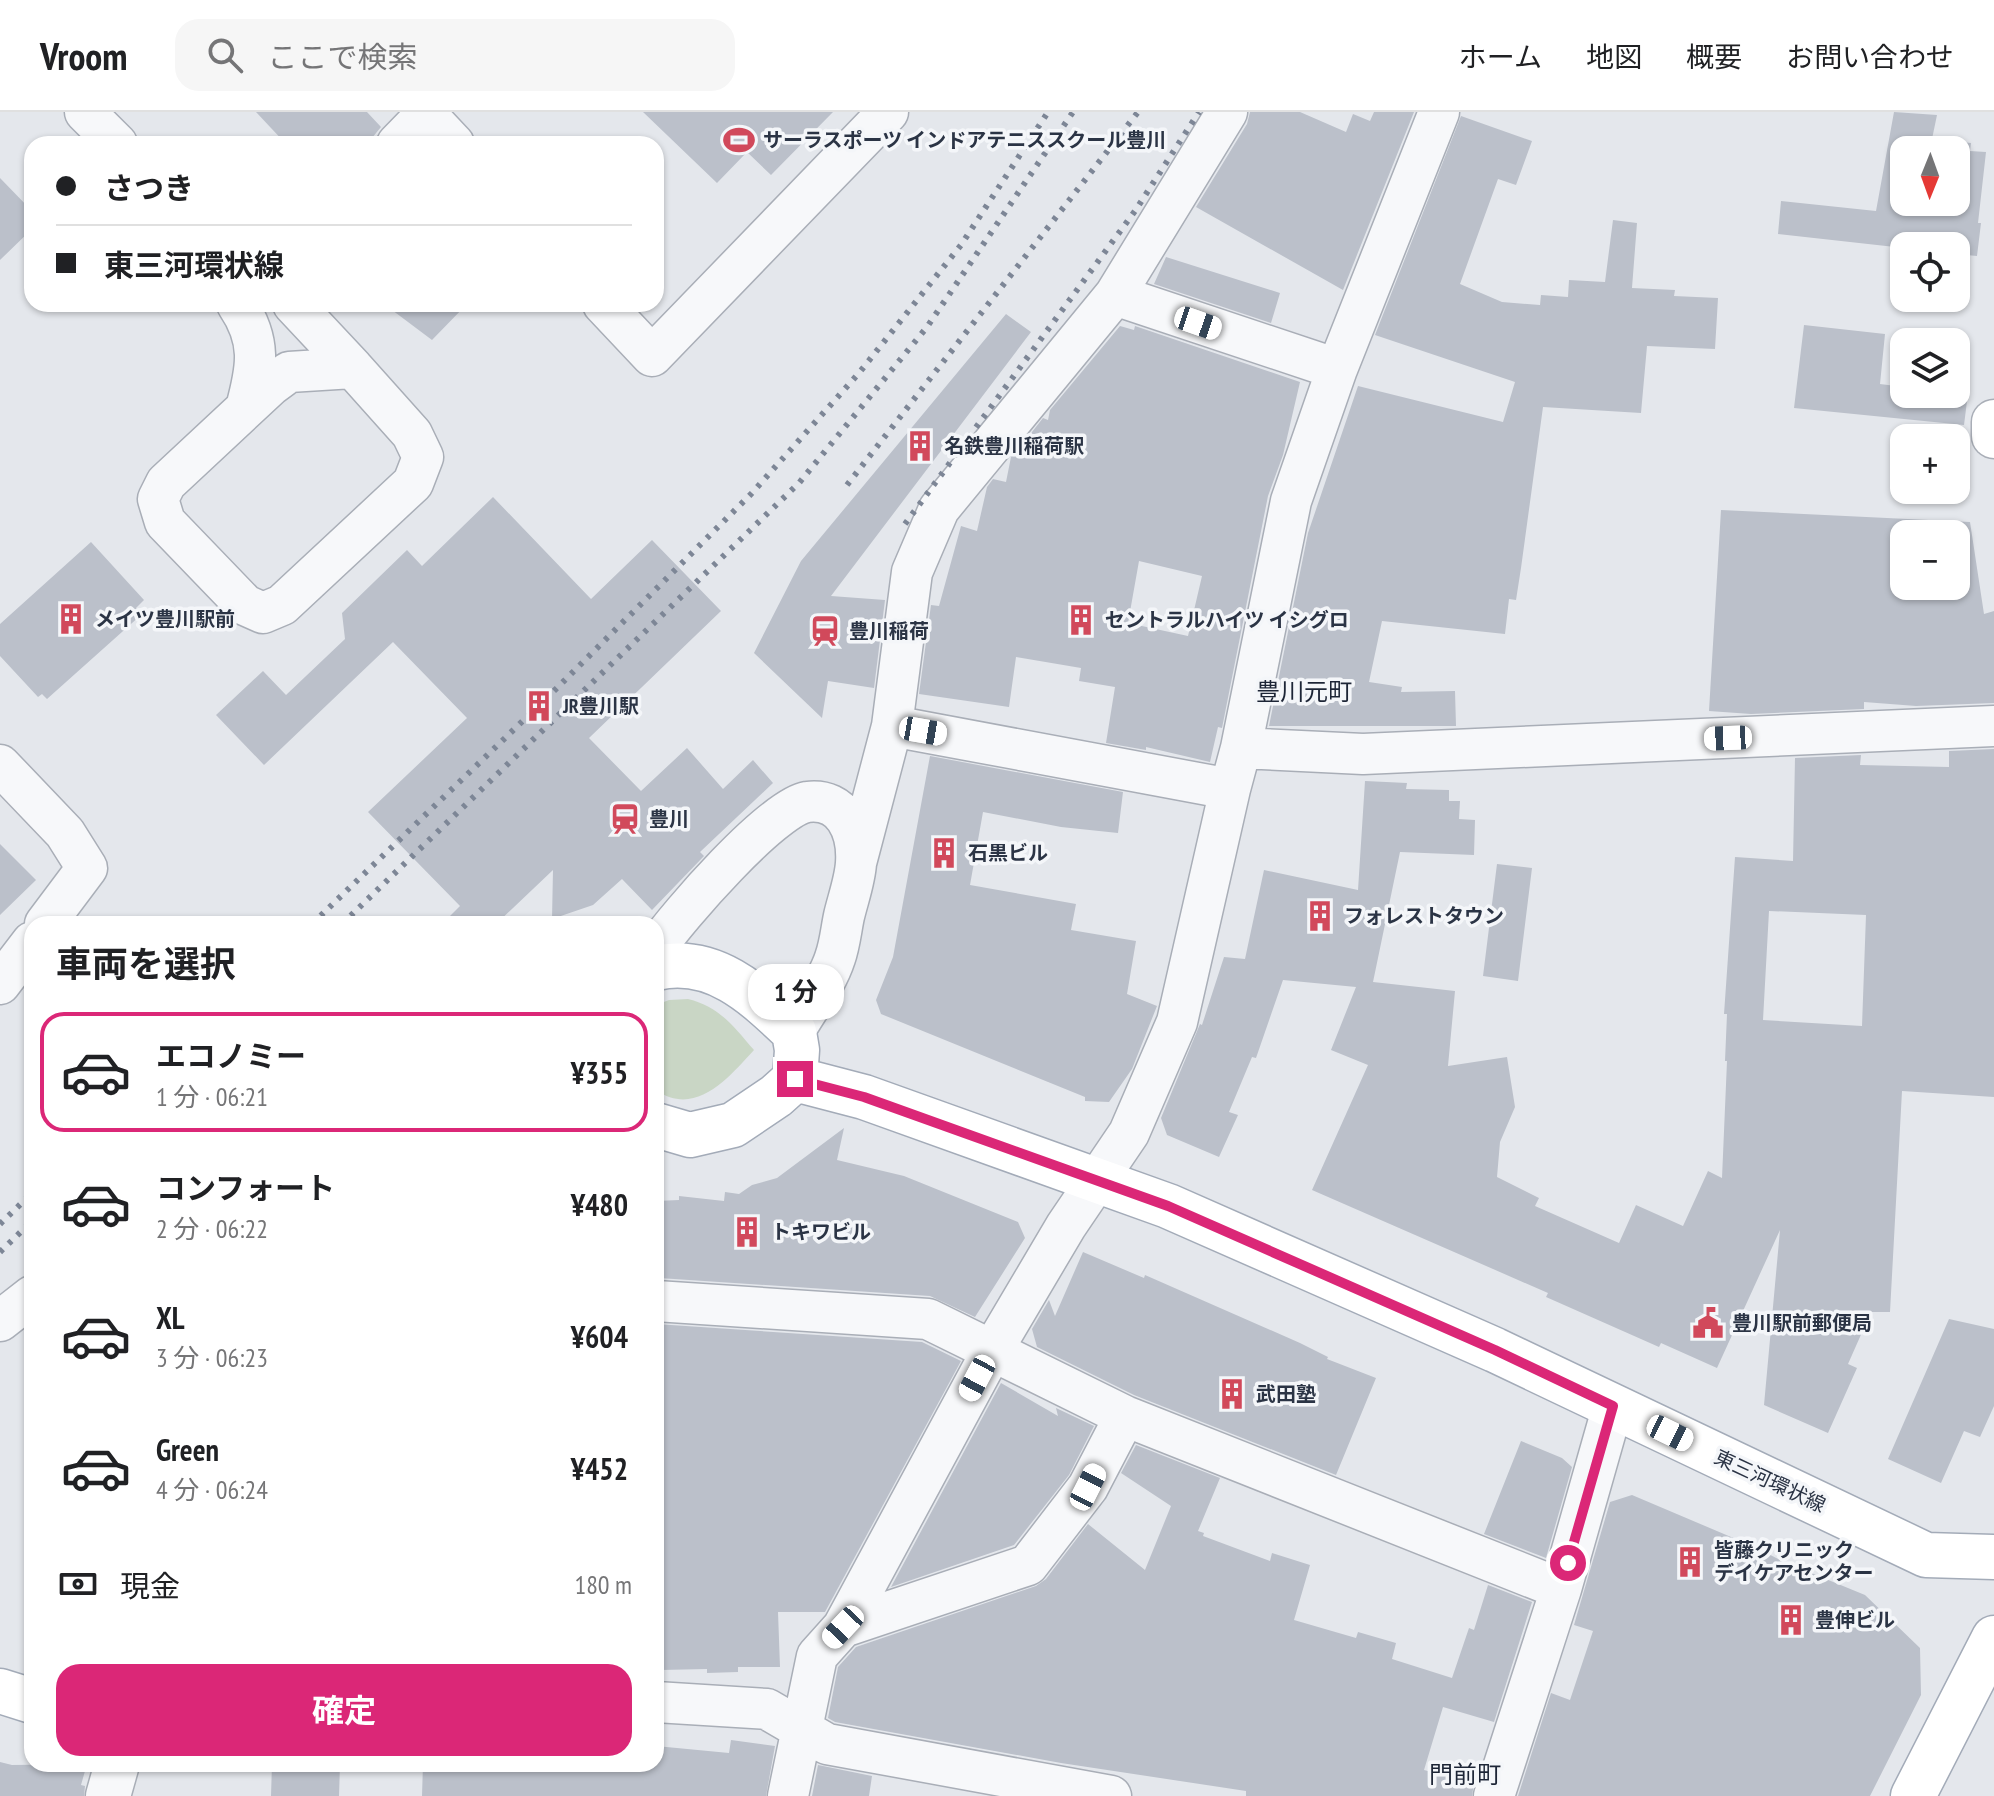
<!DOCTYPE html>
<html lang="ja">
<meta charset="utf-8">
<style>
body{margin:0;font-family:"PT Sans Narrow","Noto Sans JP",sans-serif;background:#f6f6f6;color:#202124;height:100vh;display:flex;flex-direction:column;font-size:30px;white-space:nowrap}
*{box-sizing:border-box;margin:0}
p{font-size:26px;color:#757577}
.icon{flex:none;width:44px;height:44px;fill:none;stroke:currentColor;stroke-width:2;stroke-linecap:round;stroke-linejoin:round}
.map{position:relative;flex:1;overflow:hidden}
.drawer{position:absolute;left:24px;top:804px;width:640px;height:856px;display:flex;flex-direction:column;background:#fff;border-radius:24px;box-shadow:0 2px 6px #0004}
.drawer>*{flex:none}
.guide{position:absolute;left:24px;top:24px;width:640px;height:176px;border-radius:24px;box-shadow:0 2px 6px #0004;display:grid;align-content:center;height:176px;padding:0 32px;background:#fff}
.needle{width:52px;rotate:181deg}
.fabs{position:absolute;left:1890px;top:24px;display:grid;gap:16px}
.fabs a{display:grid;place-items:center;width:80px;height:80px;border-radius:16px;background:#fff;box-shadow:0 2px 6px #0004;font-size:40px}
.end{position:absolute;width:36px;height:36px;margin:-18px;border:10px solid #db2777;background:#fff;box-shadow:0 0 0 4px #fff}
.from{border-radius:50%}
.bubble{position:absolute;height:56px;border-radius:24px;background:#fff;box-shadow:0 2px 6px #0004;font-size:26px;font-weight:700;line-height:56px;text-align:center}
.car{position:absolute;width:24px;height:48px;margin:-24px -12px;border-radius:10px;box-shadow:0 0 6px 2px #0007;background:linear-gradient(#fff 24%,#345 0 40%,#fff 0 76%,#345 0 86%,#fff 0)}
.guide b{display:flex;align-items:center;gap:28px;height:76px;font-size:30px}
.guide b+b{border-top:2px solid #e0e0e0}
.guide i{width:20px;height:20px;background:#202124}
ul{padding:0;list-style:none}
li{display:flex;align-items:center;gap:24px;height:120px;margin:0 16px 12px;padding:0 16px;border:4px solid transparent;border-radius:24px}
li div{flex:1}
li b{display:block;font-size:30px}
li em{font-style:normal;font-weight:700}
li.selected{border-color:#db2777}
li>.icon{width:72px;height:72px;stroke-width:1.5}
h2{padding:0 32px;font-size:36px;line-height:96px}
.pay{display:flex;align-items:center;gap:20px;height:88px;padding:0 32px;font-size:30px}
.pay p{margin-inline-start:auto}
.primary-button{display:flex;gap:16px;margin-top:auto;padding:16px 32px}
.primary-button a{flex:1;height:92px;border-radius:24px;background:#db2777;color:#fff;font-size:32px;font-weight:700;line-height:92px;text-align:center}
header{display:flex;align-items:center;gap:48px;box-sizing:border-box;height:112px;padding:0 40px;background:#fff;border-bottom:2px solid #e0e0e0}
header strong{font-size:38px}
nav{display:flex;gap:44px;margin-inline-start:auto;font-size:28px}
.search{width:560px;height:72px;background:#f6f6f6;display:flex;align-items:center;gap:20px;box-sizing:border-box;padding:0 28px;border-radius:24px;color:#757577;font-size:30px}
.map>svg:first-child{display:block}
.green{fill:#c9d6c5}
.building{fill:#bbc0ca;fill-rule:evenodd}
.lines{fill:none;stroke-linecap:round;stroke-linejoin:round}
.minor-casing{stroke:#a9aeb7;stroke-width:43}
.tertiary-casing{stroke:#a9aeb7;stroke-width:47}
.secondary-casing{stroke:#a9aeb7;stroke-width:47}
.primary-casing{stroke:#a3abb8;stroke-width:47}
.minor{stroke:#f7f8fa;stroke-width:40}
.tertiary{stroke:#f7f8fa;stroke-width:44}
.secondary{stroke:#fff;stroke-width:44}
.primary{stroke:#fff;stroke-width:44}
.rail{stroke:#7d8696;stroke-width:6;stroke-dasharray:4 8;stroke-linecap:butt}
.route{stroke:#db2777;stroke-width:10}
.labels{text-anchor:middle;stroke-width:7;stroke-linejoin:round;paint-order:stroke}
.poi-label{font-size:20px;font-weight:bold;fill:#2b3445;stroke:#f4f6f9;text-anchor:start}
.street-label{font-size:20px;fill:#2b3445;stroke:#f4f6f9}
.quarter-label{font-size:24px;fill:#1d2536;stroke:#f4f6f9}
</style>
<header>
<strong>Vroom</strong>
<div class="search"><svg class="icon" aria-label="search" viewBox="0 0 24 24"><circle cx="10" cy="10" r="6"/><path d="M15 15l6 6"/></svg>ここで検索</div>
<nav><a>ホーム</a><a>地図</a><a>概要</a><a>お問い合わせ</a></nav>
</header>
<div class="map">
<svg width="1994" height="1684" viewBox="0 0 1994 1684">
<rect width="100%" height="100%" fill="#e4e7ec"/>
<path class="green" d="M688,887C720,895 733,914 754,938C729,965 696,1006 656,978V893L669,888Z"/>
<path class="building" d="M256,0H367L381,15L367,32H286Z
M643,0H833L771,63L747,40L717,71Z
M1250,0H1300L1346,20L1353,2L1370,9L1374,0H1414L1343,178L1196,95L1247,12Z
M1894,0L1937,3L1932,27L1971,31L1970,39L1986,40L1978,111H1981L1977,144L1956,142V134L1904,136L1778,122L1781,89L1876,99ZM1904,38H1956V90H1904Z
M1461,4L1532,29L1516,73L1498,67L1460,172L1502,190L1540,193L1541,183L1568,185L1569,168L1605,170L1613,108L1637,111L1632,176L1675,178L1674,184L1718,186L1715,237L1647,234L1641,301L1543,295L1521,456L1516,488L1509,487L1505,522L1382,509L1369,570L1402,575L1401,580L1455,579L1456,614H1269L1308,421L1358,274L1503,310L1515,270L1375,223Z
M0,66L32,99V117L0,148Z
M1166,145L1280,181L1271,211L1154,172Z
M384,192H467L432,228Z
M1006,202L1031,220L831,484L885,488L874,576L828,569L822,606L754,541L801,449Z
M1804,213L1885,222L1880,272L1904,275V282L1968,281L1964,313L1794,296Z
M1120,214L1134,218L1135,214L1300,270L1283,343L1268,384L1222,616L1218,615L1210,650L1146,635V638L1106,631L1115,575L1079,569L1081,556L1016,545L1009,595L919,582L931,493L939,494L961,414L977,419L987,375L993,367L1006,370L1011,345L1016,339L1026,341L1032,320L1043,306L1048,308L1050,298ZM1139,449L1202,464L1188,524L1128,511Z
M493,385L591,487L652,428L721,499L589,626L641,679L687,636L723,677L753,648L773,671L700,740L704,744L652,798L622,767L593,793L552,807L553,758L496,812H442L460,794L368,700L467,606L393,530L264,653L216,603L263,559L286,583L345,527L342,501L407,438L422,454Z
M1721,398L1970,410L1984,502L1994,499V591L1916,594L1864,590V597L1751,602L1709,599ZM1904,422H1956V474H1904Z
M91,430L144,488L136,496L141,503L47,587L42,582L38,585L0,544V512Z
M1994,637V985L1902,979L1890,1200H1871L1848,1252L1857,1256L1828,1321L1764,1293L1780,1118L1717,1256L1661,1231L1659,1235L1546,1185L1548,1181L1312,1078L1368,953L1331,938L1356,875L1283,868L1256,946L1252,945L1229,1000L1238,1003L1219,1045L1167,1023L1161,1006L1200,912L1202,913L1224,845L1245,847L1264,758L1358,778L1365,669L1407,671L1406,677L1449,678V689H1460L1459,707L1475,708L1474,743L1400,740L1373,870L1455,879L1448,954L1507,945L1515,995L1500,1030L1497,1065L1539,1086L1535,1094L1619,1131L1636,1093L1683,1114L1708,1059L1722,1066L1727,949H1725L1727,902H1724L1735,745L1793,749L1795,646L1861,643L1860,653L1949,655V639ZM1769,799L1866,803L1862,914L1763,908Z
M930,644L1123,680L1118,721L1061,715L983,700L970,773L1076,792L1071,818L1136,829L1127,882L1157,894L1132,957L1109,990L1085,989V985L881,902L876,888L893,845Z
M0,732L36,768L0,803Z
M1497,752L1532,756L1518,869L1483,864Z
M844,1016L837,1048L904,1064L1018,1110L1025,1126L975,1205L930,1184L659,1166L663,1133L656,1132V1089L679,1088V1084L724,1089L725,1080L739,1082L752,1073L777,1066Z
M1083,1140L1144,1166L1145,1163L1300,1231L1328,1245L1327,1247L1376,1266L1336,1363L1134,1283L1037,1235L1032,1217L1049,1188L1055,1204Z
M1949,1207L1994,1217V1294L1980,1325L1964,1319L1941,1371L1888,1347Z
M656,1212L922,1230L961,1249L825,1500H778L780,1555H738V1560L707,1561V1557L661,1558L656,1385Z
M1001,1271L1058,1304L1056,1296L1094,1314L1069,1363L1014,1433L891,1475Z
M1521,1329L1562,1346L1572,1355L1546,1446L1484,1422Z
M1136,1333L1220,1366L1198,1419L1204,1421L1203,1424L1270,1449L1272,1441L1310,1453L1294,1508L1356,1526L1358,1520L1396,1531L1392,1547L1452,1566L1469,1516L1474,1518L1488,1473L1532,1490L1494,1610L1443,1595L1424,1658L1474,1671L1472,1684H1246V1679L1061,1651L835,1610L828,1606L838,1555L856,1535L1036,1474L1046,1467L1088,1412L1145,1458L1171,1394L1121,1361Z
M1632,1383L1757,1436L1782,1449L1865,1483L1920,1536L1921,1583L1870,1684H1518L1551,1581L1570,1588L1593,1519L1574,1513L1610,1390Z
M731,1628L775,1634L766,1684H422L423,1652H656V1634L729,1641Z
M0,1650L12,1653L87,1652L81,1673L85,1674L84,1684H0Z
M272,1652H340L339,1684H271Z
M818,1653L872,1664L869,1684H812Z"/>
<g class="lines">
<defs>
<path id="minor" d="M85,0L117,32
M424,0L454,32
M397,32L428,0
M1115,183L1337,257
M237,192C262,229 257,255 246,296
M293,192L353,256
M603,192L652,244L888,0
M353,256L412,322L423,345L413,371L282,493L263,501L245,493L165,410L158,387L166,371L270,274L289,260Z
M892,614L1230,677
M1241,636L1363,642L1994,614
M0,653L65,721L87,756L45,812
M856,751L892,614L912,460L939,397L1115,183L1227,0
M656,836C678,804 772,696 807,690C844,685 858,720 856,751C855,768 848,787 844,804C841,818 840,832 835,846C827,871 807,897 794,920
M0,872L32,830
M656,1189L928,1207L1125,1304L1561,1477
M0,1209L32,1184
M843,1515L1028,1453L1088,1375L1125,1304
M656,1590L767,1597L827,1632L1111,1684
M788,1684L817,1544L843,1515L992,1239L1066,1114L1129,1021L1177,910L1230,677L1241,636L1291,389L1337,257L1439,0
M1494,1684L1561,1477L1613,1294"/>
<path id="tertiary" d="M108,1684L117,1652"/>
<path id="secondary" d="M1994,310V324"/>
<path id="primary" d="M656,856C714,843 755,883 794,920L797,938L795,967L776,984L733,1013L690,1023L656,1013
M795,967L864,985L1168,1094L1495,1238L1926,1443L1994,1445
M0,1579L32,1589
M1913,1684L1994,1526"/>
</defs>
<use href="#minor" class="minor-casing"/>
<use href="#tertiary" class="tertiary-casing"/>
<use href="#secondary" class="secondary-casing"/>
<use href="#primary" class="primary-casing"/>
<use href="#minor" class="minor"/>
<use href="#tertiary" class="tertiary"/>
<use href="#secondary" class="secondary"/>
<use href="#primary" class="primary"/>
<path class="rail" d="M847,373L1138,0
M905,412L1135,99L1199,0
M312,812L559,574L752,381L859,261L961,133L1048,0
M342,812L799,371L927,215L1073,0
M0,1112L32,1081
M0,1140L32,1109"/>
</g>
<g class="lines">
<path class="route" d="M795,967L864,985L1168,1094L1495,1238L1613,1294L1568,1451"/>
</g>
<defs>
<symbol id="stadium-bare" viewBox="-9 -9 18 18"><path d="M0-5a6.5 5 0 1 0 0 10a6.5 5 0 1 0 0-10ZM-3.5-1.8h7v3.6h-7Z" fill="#d1495b" stroke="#f4f6f9" stroke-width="2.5" paint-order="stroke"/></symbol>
<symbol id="building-bare" viewBox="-9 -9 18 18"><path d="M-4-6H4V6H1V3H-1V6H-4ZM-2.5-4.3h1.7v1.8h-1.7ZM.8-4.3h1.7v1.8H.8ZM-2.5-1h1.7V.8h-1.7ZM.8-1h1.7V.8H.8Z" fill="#d1495b" stroke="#f4f6f9" stroke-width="2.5" paint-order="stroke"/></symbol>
<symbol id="station-bare" viewBox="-9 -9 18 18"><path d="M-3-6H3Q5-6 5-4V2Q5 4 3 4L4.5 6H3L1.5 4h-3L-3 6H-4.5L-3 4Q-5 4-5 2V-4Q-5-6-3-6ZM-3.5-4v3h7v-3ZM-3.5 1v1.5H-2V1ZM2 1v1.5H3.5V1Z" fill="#d1495b" stroke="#f4f6f9" stroke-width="2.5" paint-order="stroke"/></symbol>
<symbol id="civic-bare" viewBox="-9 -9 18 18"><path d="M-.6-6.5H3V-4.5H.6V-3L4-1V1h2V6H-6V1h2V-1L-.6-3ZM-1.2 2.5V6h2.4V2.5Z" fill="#d1495b" stroke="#f4f6f9" stroke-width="2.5" paint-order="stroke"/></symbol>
</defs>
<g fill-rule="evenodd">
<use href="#stadium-bare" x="717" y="6" width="44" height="44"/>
<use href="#building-bare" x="898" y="312" width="44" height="44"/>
<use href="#building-bare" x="49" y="485" width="44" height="44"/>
<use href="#building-bare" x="1059" y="486" width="44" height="44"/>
<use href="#station-bare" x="803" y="497" width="44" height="44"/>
<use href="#building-bare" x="517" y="572" width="44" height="44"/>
<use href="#station-bare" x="603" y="685" width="44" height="44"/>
<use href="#building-bare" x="922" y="719" width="44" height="44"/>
<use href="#building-bare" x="1298" y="782" width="44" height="44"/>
<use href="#building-bare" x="725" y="1098" width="44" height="44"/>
<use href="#civic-bare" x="1686" y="1189" width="44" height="44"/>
<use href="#building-bare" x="1210" y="1260" width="44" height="44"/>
<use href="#building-bare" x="1668" y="1428" width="44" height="44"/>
<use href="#building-bare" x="1769" y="1486" width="44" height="44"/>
</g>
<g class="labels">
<g class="poi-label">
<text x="763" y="35">サーラスポーツ インドアテニススクール豊川</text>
<text x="944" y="341">名鉄豊川稲荷駅</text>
<text x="95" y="514">メイツ豊川駅前</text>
<text x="1105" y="515">セントラルハイツ イシグロ</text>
<text x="849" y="526">豊川稲荷</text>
<text x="563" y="601">JR豊川駅</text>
<text x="649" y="714">豊川</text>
<text x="968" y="748">石黒ビル</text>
<text x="1344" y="811">フォレストタウン</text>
<text x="771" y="1127">トキワビル</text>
<text x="1732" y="1218">豊川駅前郵便局</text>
<text x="1256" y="1289">武田塾</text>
<text x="1714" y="1445">皆藤クリニック<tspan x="1714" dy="23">デイケアセンター</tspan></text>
<text x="1815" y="1515">豊伸ビル</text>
</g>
<g class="street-label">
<text transform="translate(1770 1369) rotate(25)" y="7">東三河環状線</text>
</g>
<g class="quarter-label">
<text x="1304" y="588">豊川元町</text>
<text x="1465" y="1671">門前町</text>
</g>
</g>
</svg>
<div class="fabs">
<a><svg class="needle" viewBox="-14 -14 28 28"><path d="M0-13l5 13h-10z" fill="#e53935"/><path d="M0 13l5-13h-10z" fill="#757577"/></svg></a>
<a><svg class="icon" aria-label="locate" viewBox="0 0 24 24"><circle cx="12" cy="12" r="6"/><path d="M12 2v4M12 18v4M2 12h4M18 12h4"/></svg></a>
<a><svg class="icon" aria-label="layers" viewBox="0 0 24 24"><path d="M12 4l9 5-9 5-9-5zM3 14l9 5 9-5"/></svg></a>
<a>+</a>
<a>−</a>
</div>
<i class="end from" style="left:1568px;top:1451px"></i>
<i class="end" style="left:795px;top:967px"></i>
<div class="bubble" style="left:748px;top:852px;width:96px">1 分</div>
<i class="car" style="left:1198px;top:211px;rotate:109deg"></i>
<i class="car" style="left:923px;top:619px;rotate:100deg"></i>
<i class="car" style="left:1728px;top:626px;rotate:268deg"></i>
<i class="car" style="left:977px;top:1266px;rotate:208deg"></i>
<i class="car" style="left:1670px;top:1321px;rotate:116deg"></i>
<i class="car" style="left:1088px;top:1375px;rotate:27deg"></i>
<i class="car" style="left:843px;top:1515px;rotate:223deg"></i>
<div class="guide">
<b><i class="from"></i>さつき</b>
<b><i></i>東三河環状線</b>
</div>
<section class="drawer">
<h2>車両を選択</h2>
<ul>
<li class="selected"><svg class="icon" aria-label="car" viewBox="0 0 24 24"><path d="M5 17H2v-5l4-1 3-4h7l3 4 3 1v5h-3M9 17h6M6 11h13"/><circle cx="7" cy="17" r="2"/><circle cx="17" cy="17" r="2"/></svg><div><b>エコノミー</b><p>1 分 · 06:21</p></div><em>¥355</em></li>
<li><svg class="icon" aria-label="car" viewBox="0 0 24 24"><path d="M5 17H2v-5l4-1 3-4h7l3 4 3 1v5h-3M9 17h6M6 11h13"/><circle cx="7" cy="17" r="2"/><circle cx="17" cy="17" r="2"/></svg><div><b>コンフォート</b><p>2 分 · 06:22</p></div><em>¥480</em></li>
<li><svg class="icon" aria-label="car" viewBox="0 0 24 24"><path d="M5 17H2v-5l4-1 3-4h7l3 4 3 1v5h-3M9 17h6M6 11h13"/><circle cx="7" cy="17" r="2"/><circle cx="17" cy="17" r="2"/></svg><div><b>XL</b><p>3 分 · 06:23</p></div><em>¥604</em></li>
<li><svg class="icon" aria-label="car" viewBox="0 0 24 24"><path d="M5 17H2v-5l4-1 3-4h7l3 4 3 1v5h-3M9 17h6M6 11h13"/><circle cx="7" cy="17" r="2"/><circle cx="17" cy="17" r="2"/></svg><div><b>Green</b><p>4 分 · 06:24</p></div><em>¥452</em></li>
</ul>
<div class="pay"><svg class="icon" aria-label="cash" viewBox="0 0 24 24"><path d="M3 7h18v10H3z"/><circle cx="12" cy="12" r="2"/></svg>現金<p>180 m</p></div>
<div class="primary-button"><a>確定</a></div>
</section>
</div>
